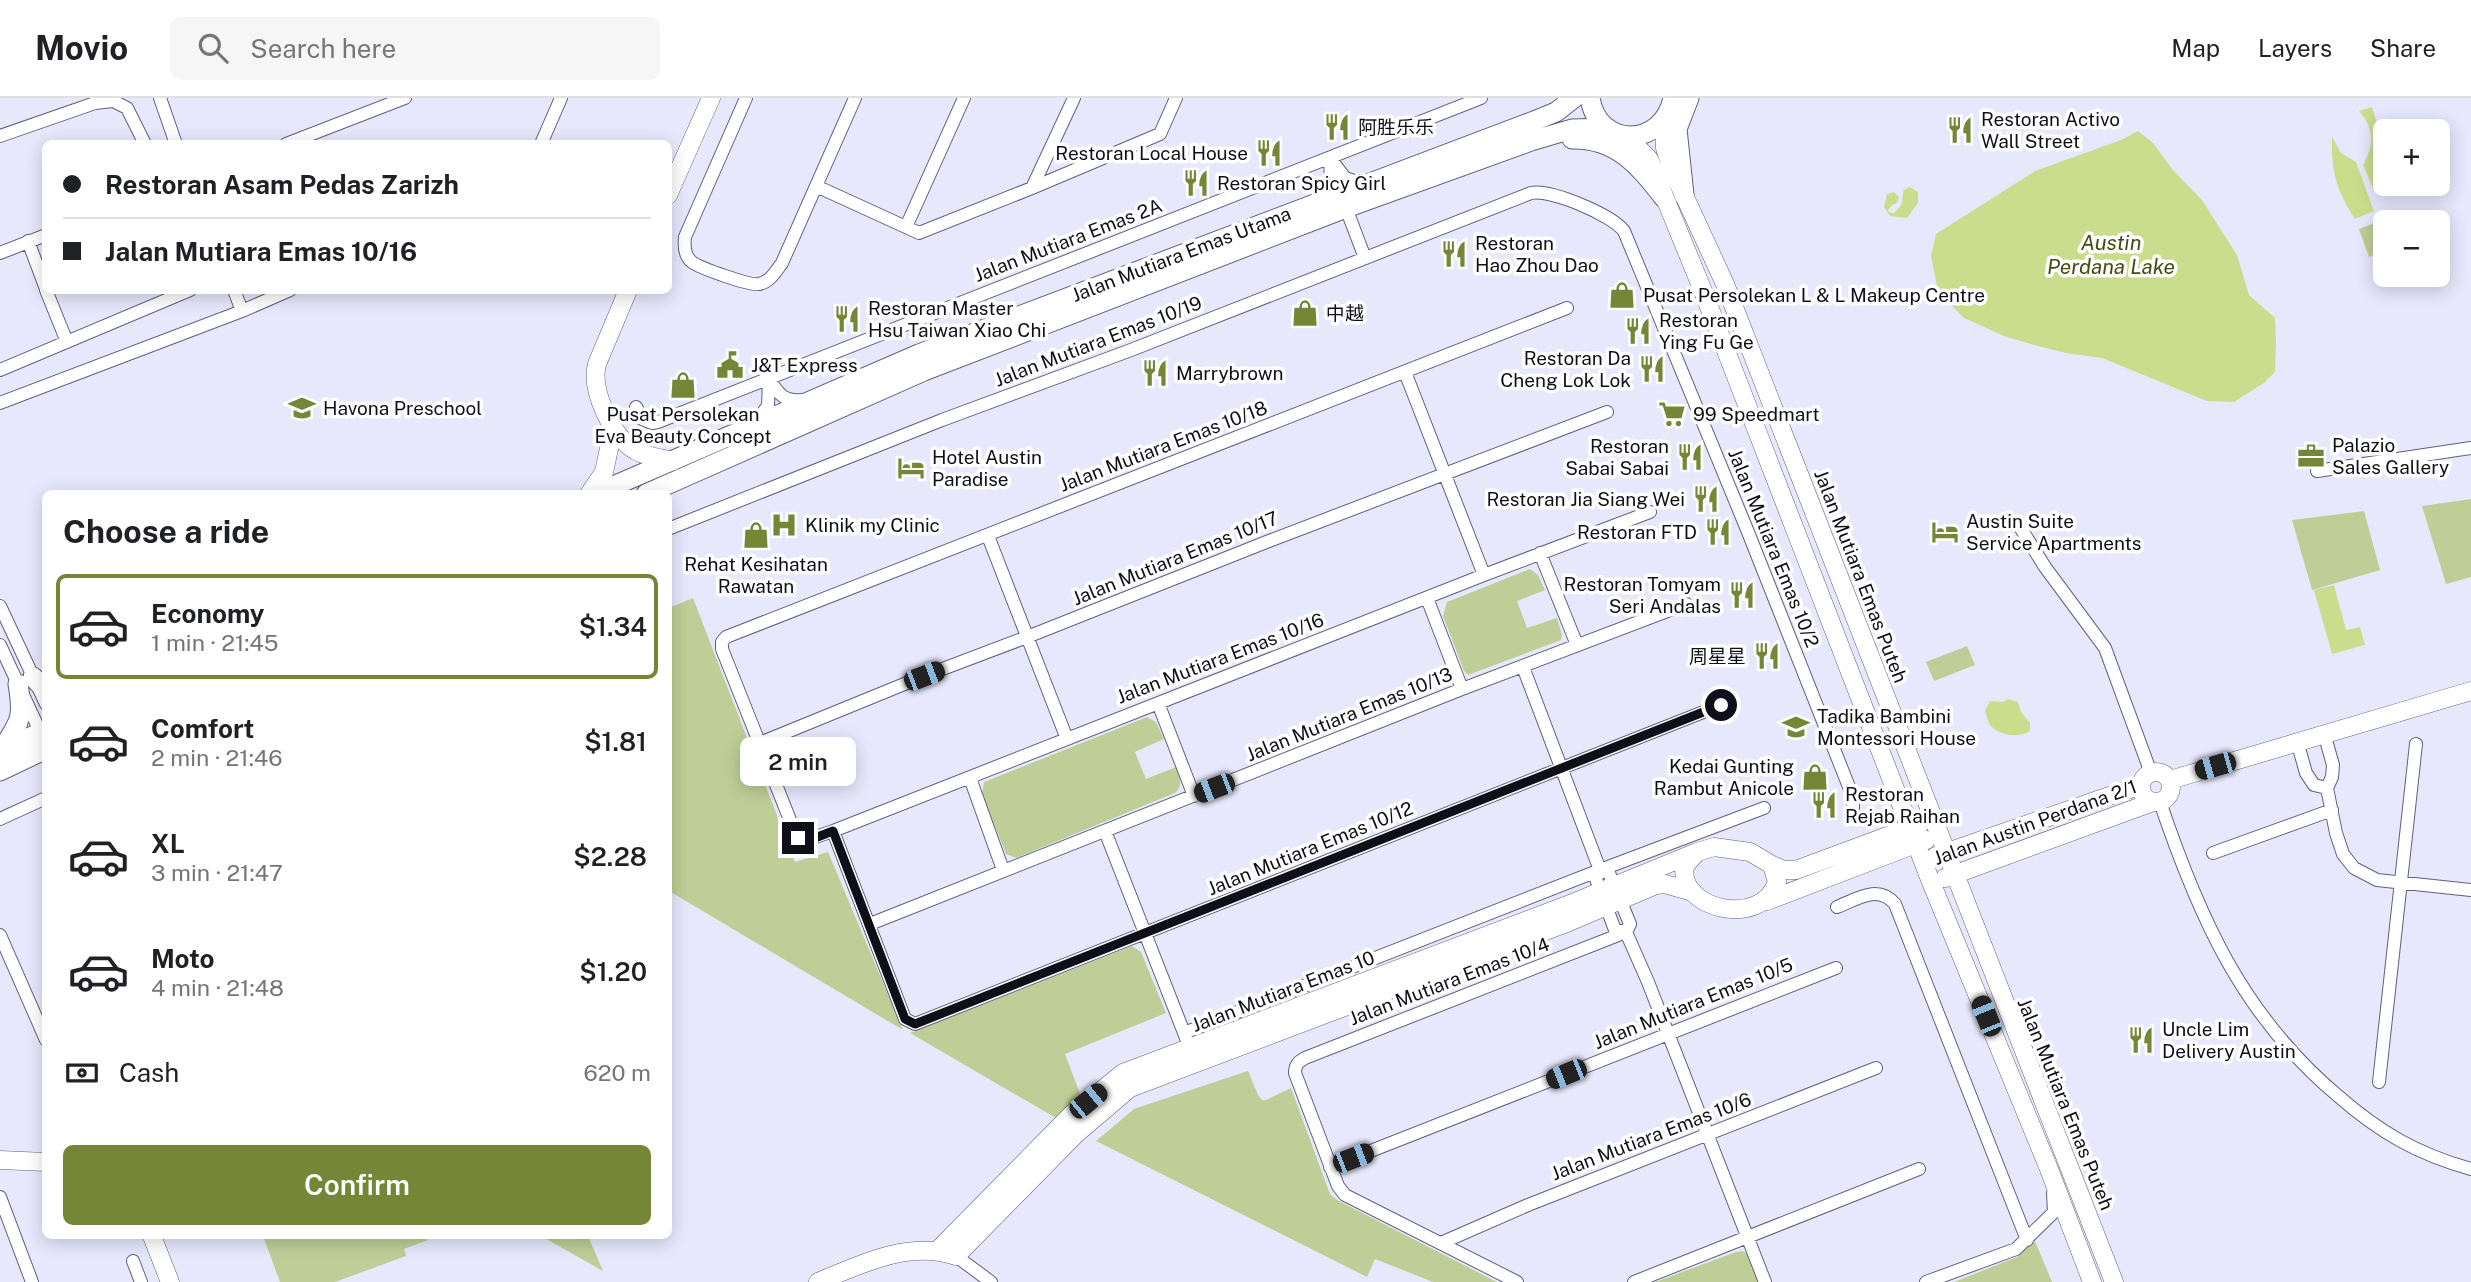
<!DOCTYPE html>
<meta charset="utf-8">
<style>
body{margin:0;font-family:"Public Sans","Noto Sans SC",sans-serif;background:#f6f6f6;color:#202124;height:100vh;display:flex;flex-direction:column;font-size:26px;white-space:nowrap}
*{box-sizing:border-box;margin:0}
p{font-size:23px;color:#757577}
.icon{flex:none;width:38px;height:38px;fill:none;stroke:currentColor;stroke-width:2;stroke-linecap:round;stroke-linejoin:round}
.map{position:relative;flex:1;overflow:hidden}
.drawer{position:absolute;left:42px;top:392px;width:630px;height:749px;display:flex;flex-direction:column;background:#fff;border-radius:10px;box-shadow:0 4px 18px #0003}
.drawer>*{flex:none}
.hud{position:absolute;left:42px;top:42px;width:630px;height:154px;border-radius:10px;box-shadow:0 4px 18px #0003;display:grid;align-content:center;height:154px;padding:0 21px;background:#fff}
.tools{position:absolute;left:2373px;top:21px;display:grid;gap:14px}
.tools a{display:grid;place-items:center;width:77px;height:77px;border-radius:10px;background:#fff;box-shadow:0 4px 18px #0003;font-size:35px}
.end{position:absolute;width:32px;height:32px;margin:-16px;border:9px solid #0f0f1a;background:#fff;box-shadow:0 0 0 4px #fff}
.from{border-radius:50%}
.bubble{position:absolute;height:49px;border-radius:10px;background:#fff;box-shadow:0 4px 18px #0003;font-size:23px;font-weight:600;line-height:49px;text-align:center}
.car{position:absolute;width:21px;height:42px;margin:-21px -10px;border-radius:9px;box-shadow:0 0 5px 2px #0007;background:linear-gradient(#222 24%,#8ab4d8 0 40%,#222 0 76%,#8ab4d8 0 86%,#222 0)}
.hud b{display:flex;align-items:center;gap:24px;height:66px;font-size:26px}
.hud b+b{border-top:2px solid #e0e0e0}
.hud i{width:18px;height:18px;background:#202124}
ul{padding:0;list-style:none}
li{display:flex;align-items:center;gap:21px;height:105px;margin:0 14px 10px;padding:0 7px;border:4px solid transparent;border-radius:10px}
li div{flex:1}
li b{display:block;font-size:26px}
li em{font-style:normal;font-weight:600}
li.on{border-color:#758636}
li>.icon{width:63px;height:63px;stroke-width:1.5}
h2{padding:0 21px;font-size:32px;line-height:84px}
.pay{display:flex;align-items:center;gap:18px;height:77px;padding:0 21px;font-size:26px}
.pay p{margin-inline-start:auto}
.primary-button{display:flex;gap:14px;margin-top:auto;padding:14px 21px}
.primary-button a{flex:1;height:80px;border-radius:10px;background:#758636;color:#fff;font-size:28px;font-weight:600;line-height:80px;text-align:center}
header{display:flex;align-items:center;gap:42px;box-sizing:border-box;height:98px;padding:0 35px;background:#fff;border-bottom:2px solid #e0e0e0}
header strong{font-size:33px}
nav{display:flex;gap:38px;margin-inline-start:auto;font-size:24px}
.search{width:490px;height:63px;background:#f6f6f6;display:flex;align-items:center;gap:18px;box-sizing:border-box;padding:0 24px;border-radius:10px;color:#757577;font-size:26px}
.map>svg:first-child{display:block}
.green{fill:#bfce96}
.water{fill:#c9dd8d}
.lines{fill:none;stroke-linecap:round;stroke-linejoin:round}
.street-casing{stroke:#60607c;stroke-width:14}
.secondary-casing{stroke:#60607c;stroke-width:19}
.primary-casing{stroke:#60607c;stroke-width:21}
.street{stroke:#fff;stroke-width:12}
.secondary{stroke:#fff;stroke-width:18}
.primary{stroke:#fff;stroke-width:19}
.route{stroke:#0f0f1a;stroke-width:9}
.labels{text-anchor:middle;stroke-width:7;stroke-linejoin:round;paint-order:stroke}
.poi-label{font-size:19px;fill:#0f0f1a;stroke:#fff;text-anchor:start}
.street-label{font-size:19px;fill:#0f0f1a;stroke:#fff}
.water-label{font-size:21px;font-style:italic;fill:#424d13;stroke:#fff}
</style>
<header>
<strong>Movio</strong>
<div class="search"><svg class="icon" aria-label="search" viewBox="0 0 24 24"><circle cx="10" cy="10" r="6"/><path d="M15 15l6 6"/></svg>Search here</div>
<nav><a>Map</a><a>Layers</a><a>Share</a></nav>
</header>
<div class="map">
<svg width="2471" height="1184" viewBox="0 0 2471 1184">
<rect width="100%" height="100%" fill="#e7e8fc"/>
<path class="green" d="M2405,113L2409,124H2385V152L2369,159L2359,131Z
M2471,401V479L2446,486L2422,408Z
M2364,413L2380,472L2312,492L2292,422Z
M1530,471L1538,477L1545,492L1517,503L1527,530L1557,520L1562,537L1561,542L1468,577L1464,573L1443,518L1447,504Z
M693,500L795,764L828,754L903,932L669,793V510Z
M1967,548L1975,567L1934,583L1926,564Z
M1147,619L1156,624L1164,641L1135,654L1146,681L1176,669C1179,679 1184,687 1175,695L1016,760L1006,756L982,696L984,684Z
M1132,848L1141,854L1166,915L1065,956L1082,1001L1056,1020L910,935Z
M1248,973L1258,997L1262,1002H1266L1291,990L1330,1096L1337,1102L1497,1184H1433L1375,1161L1367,1179L1096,1043L1134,1011Z
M263,1138H420L428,1142L404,1151L406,1158L335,1184H280Z
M541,1138H588L603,1173Z
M2035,1143L2052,1184H1954L2017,1159Z
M1743,1153L1747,1156L1758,1184H1655L1736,1154Z"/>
<path class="water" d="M2372,9L2385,51V86H2397L2398,91L2385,93L2374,92L2363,67C2374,47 2375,31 2359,13Z
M2138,33L2153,45L2173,72L2202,102L2237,157L2249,197L2275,220L2276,244L2275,274L2264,285L2234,304L2207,303L2102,260L2066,255L2034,247L2004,238L1964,220L1938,194L1931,158L1936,136L2035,73L2121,42Z
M2332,39L2341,55L2356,64L2374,113L2355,121C2336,92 2331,73 2332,39Z
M1910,89L1918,94V105L1907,120L1890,118L1884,109L1887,96L1894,94L1899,99L1897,105L1892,107L1888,112L1889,114L1894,115C1906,104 1900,104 1904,92Z
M2334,487L2346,532L2360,529L2365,547L2332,556L2314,492Z
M2008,601L2018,604L2021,614L2030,625V633C2020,640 2001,638 1992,629C1988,626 1987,618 1985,613L1990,603L2003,604Z"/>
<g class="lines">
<defs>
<path id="street" d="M160,0L176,46
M746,0L685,139C684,148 684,158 692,164C700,170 750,188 759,186C770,184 776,173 782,165L855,0
M0,38L95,5L113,3L127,10L145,46
M286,46L405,0
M541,46L561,0
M1330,60L1345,80L1363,86
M816,88L919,135L1032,90L1160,36L1176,0
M1032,90L1074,0
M1323,102L1331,85L1330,60
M1346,110L1365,160
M906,129L964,0
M28,143L46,191
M0,155L46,137
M46,192L67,244
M234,192L242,213
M1567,210L726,539L722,544V551L796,737L804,743L833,733L1484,477L1650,414
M0,272L190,192
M1405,274L1484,477
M769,281C779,297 784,304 804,302
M0,305L242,213L290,192
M636,309L642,321L652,325L658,324L1481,0
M757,322L768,308L769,281
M2317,373L2471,350
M2020,429L2045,469L2105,550L2151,675
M668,431L942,322L1131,252L1531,95C1551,91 1612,117 1624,133L1748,434L1853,699V714
M988,438L1067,641
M1540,455L1577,547
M1427,500L1462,591
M0,508L46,606
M0,547L43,640
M1523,569L1600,772L1596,781L1615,832L1626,834
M1158,605L1194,698
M2324,635L2333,667L2332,679L2327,690L2336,735L2343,756L2354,770L2377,782L2471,792
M2297,643L2306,675L2314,687L2327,690
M760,645L924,578L1027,539L1269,443L1607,314
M970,680L1003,772
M2160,704C2199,819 2242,917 2337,997C2379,1034 2417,1056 2471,1071
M0,721L46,700
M833,733L905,921L915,926L1721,607
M1105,733L1186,940
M2213,755L2332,712
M1600,772L1609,775L1630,826L1626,834L1648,884L1765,1184
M1837,809C1857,801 1878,786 1895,806L2027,1142
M870,826L1462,591L1686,506
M0,837L46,942
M1184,935L1600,772L1764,710
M2379,984L2416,646
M1330,1069L1836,870
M0,1099L32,1184
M1441,1145L1528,1107L1876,970
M956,1158L991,1184
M133,1163L141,1184
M1517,1184L1345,1097L1338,1088L1295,975C1295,967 1298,964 1305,960L1626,834
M1634,1184L1919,1071
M1926,1184L2016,1151L2054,1114L2053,1095"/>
<path id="secondary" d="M1664,22L1665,50L1672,71L1725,186L2114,1184
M1626,38L1649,61L1703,193L1931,784L2049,1071L2092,1184
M668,97L711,0
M628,192L597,266C590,292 612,339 636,353C647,359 661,360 673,363
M589,396L604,374L613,332
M2141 689a15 15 0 1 1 30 0a15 15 0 1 1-30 0Z
M2170,682L2471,593
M1714,749L1750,754L1772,767L1777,784C1761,832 1676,810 1685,768L1697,754Z
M1936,758L2141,687
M1772,767L1784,772H1796L1920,726
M1945,780L2153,704
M1767,803L1926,742
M0,1062L46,1064
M152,1138L170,1184
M937,1153L1071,1017L1123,975L1565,808L1697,754
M818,1184C861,1166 909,1142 956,1158L1076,1036L1130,990L1569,824L1656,787L1665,786L1693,794"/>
<path id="primary" d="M1590,0C1598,51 1663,50 1673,0
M1572,41C1617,40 1639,68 1664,100
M1684,97L1677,31L1689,0
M595,396L919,256L1534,23L1556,14L1574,0
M646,396L924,273L1346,110L1531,43L1572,31L1606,30
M33,579L46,593
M1,652L46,632
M1,653C20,623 24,622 18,586
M0,673L46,651"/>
</defs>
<use href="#street" class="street-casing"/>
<use href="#secondary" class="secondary-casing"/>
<use href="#primary" class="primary-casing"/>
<use href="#street" class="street"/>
<use href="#secondary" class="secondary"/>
<use href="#primary" class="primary"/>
</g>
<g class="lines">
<path class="route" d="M798,740L807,743L833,733L905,921L915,926L1721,607"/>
</g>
<defs>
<symbol id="restaurant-bare" viewBox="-9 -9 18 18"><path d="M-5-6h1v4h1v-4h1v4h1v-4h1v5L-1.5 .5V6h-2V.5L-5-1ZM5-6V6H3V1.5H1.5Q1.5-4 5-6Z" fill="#758636" stroke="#fff" stroke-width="2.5" paint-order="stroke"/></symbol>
<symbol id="shop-bare" viewBox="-9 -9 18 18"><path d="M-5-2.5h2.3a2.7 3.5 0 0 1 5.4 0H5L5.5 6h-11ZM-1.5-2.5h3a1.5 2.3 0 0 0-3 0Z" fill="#758636" stroke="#fff" stroke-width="2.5" paint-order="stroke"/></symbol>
<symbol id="civic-bare" viewBox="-9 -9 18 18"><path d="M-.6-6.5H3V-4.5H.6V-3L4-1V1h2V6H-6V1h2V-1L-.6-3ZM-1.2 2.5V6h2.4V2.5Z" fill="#758636" stroke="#fff" stroke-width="2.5" paint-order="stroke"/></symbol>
<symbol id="school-bare" viewBox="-9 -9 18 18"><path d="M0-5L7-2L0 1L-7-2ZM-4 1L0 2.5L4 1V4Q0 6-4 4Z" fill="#758636" stroke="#fff" stroke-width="2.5" paint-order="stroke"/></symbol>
<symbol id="supermarket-bare" viewBox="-9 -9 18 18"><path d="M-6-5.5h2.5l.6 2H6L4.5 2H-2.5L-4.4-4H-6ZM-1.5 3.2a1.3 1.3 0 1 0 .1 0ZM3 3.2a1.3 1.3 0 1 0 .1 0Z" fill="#758636" stroke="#fff" stroke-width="2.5" paint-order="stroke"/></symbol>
<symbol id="office-bare" viewBox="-9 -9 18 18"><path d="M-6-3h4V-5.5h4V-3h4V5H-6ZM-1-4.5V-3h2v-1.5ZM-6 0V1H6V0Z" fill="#758636" stroke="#fff" stroke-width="2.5" paint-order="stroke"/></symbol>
<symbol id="hotel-bare" viewBox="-9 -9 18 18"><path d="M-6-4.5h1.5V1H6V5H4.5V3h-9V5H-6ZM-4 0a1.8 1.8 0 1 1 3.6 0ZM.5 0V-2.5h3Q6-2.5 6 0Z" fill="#758636" stroke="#fff" stroke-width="2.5" paint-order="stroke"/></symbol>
<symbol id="hospital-bare" viewBox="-9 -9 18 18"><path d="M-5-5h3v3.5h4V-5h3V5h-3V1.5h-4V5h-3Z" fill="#758636" stroke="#fff" stroke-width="2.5" paint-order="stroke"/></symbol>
</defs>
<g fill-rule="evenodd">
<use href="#restaurant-bare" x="1318" y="10" width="38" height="38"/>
<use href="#restaurant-bare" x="1941" y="13" width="38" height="38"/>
<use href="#restaurant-bare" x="1250" y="36" width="38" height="38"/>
<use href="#restaurant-bare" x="1177" y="66" width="38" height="38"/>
<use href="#restaurant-bare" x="1435" y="137" width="38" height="38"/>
<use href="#shop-bare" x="1603" y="178" width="38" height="38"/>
<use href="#shop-bare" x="1286" y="196" width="38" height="38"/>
<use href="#restaurant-bare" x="828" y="202" width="38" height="38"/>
<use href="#restaurant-bare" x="1619" y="214" width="38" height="38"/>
<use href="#civic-bare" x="711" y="248" width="38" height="38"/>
<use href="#restaurant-bare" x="1633" y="252" width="38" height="38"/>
<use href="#restaurant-bare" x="1136" y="256" width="38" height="38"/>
<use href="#shop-bare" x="664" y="268" width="38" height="38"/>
<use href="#school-bare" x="283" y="291" width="38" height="38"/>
<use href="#supermarket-bare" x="1653" y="297" width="38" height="38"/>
<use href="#office-bare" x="2292" y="339" width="38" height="38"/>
<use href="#restaurant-bare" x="1671" y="340" width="38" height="38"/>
<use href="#hotel-bare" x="892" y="351" width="38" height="38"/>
<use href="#restaurant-bare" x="1687" y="382" width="38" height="38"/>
<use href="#hospital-bare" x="765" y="408" width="38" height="38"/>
<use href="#restaurant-bare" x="1699" y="415" width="38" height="38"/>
<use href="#hotel-bare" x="1926" y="415" width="38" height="38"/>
<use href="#shop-bare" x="737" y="418" width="38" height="38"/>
<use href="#restaurant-bare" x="1723" y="478" width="38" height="38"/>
<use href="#restaurant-bare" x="1748" y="539" width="38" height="38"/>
<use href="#school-bare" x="1777" y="610" width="38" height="38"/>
<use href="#shop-bare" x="1796" y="660" width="38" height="38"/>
<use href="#restaurant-bare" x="1805" y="688" width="38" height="38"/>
<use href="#restaurant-bare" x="2122" y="923" width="38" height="38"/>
</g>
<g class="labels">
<g class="poi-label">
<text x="1981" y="28">Restoran Activo<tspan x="1981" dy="22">Wall Street</tspan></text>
<text x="1358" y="36">阿胜乐乐</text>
<text x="1248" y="62" text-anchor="end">Restoran Local House</text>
<text x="1217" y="92">Restoran Spicy Girl</text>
<text x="1475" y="152">Restoran<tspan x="1475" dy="22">Hao Zhou Dao</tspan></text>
<text x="1643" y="204">Pusat Persolekan L &amp; L Makeup Centre</text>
<text x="868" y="217">Restoran Master<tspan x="868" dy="22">Hsu Taiwan Xiao Chi</tspan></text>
<text x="1326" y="222">中越</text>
<text x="1659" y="229">Restoran<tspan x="1659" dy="22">Ying Fu Ge</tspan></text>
<text x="1631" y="267" text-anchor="end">Restoran Da<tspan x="1631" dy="22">Cheng Lok Lok</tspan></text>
<text x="751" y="274">J&amp;T Express</text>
<text x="1176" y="282">Marrybrown</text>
<text x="323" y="317">Havona Preschool</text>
<text x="683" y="323" text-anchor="middle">Pusat Persolekan<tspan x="683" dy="22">Eva Beauty Concept</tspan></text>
<text x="1693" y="323">99 Speedmart</text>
<text x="2332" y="354">Palazio<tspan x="2332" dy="22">Sales Gallery</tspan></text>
<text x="1669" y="355" text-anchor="end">Restoran<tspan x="1669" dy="22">Sabai Sabai</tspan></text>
<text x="932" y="366">Hotel Austin<tspan x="932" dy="22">Paradise</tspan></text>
<text x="1685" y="408" text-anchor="end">Restoran Jia Siang Wei</text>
<text x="1966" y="430">Austin Suite<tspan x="1966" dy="22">Service Apartments</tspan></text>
<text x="805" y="434">Klinik my Clinic</text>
<text x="1697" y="441" text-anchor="end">Restoran FTD</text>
<text x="756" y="473" text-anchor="middle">Rehat Kesihatan<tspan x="756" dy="22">Rawatan</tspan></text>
<text x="1721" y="493" text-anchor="end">Restoran Tomyam<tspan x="1721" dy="22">Seri Andalas</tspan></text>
<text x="1746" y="565" text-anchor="end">周星星</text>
<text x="1817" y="625">Tadika Bambini<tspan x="1817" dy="22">Montessori House</tspan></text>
<text x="1794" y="675" text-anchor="end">Kedai Gunting<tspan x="1794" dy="22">Rambut Anicole</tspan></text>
<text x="1845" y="703">Restoran<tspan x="1845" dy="22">Rejab Raihan</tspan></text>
<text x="2162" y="938">Uncle Lim<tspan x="2162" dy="22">Delivery Austin</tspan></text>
</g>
<g class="street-label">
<text transform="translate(1068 142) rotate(-21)" y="7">Jalan Mutiara Emas 2A</text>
<text transform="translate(1181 156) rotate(-21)" y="7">Jalan Mutiara Emas Utama</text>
<text transform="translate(1098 243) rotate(-21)" y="7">Jalan Mutiara Emas 10/19</text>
<text transform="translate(1163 348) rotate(-21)" y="7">Jalan Mutiara Emas 10/18</text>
<text transform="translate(1774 450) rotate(68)" y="7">Jalan Mutiara Emas 10/2</text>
<text transform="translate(1175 460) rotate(-22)" y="7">Jalan Mutiara Emas 10/17</text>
<text transform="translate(1861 478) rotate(69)" y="7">Jalan Mutiara Emas Puteh</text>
<text transform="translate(1220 560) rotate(-21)" y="7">Jalan Mutiara Emas 10/16</text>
<text transform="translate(1349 616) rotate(-22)" y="7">Jalan Mutiara Emas 10/13</text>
<text transform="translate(2035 724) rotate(-20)" y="7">Jalan Austin Perdana 2/1</text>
<text transform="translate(1310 750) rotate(-22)" y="7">Jalan Mutiara Emas 10/12</text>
<text transform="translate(1449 883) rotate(-21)" y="7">Jalan Mutiara Emas 10/4</text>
<text transform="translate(1283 893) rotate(-21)" y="7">Jalan Mutiara Emas 10</text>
<text transform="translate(1693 905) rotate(-22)" y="7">Jalan Mutiara Emas 10/5</text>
<text transform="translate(2066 1006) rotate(68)" y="7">Jalan Mutiara Emas Puteh</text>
<text transform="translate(1651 1038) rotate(-21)" y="7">Jalan Mutiara Emas 10/6</text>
</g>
<g class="water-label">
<text x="2111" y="152">Austin<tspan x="2111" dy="24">Perdana Lake</tspan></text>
</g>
</g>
</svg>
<div class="tools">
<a>+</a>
<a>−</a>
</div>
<i class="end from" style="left:1721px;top:607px"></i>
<i class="end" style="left:798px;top:740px"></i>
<div class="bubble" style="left:740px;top:639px;width:116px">2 min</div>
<i class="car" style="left:924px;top:578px;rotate:69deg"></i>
<i class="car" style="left:2215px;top:668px;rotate:254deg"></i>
<i class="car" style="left:1214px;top:690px;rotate:249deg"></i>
<i class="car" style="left:1986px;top:918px;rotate:338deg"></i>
<i class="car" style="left:1566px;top:976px;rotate:248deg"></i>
<i class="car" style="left:1088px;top:1003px;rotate:51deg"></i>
<i class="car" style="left:1353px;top:1060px;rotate:69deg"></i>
<div class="hud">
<b><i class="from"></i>Restoran Asam Pedas Zarizh</b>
<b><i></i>Jalan Mutiara Emas 10/16</b>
</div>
<section class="drawer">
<h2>Choose a ride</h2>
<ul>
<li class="on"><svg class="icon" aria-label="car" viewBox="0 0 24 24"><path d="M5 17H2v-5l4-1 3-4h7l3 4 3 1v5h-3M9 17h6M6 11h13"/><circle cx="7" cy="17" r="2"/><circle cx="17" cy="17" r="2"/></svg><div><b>Economy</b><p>1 min · 21:45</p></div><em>$1.34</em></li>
<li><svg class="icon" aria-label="car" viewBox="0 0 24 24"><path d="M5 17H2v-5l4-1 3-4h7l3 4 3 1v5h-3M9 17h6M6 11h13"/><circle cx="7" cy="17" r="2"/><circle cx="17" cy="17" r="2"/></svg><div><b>Comfort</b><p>2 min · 21:46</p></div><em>$1.81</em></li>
<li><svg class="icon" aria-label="car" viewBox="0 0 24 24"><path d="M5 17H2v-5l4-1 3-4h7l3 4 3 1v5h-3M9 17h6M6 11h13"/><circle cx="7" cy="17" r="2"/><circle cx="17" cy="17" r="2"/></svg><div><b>XL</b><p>3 min · 21:47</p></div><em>$2.28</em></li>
<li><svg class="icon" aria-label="car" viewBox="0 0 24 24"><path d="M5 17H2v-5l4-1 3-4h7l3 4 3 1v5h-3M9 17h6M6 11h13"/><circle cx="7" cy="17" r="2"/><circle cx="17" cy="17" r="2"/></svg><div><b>Moto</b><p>4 min · 21:48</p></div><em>$1.20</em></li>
</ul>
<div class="pay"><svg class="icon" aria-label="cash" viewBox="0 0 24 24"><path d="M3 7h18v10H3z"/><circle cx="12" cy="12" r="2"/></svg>Cash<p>620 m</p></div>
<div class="primary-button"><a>Confirm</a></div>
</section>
</div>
